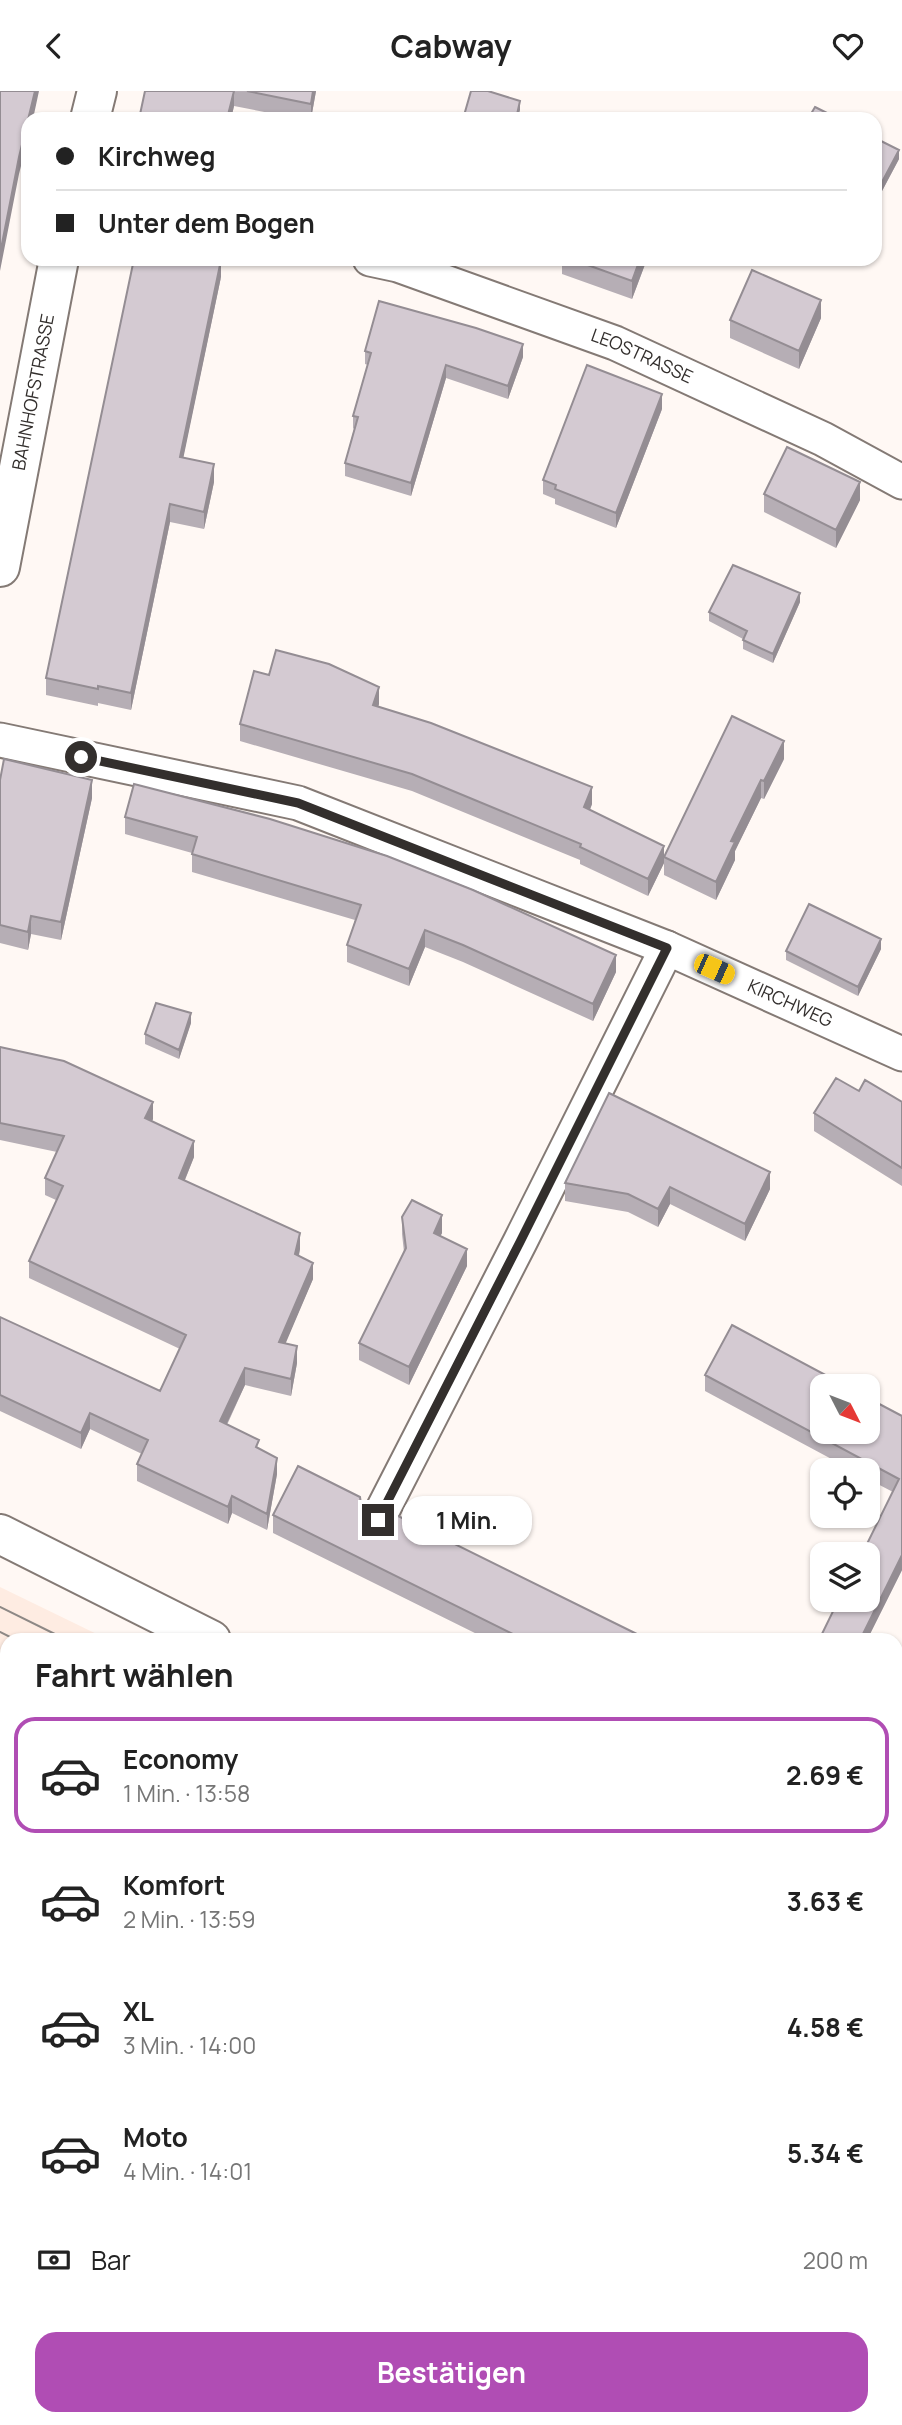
<!DOCTYPE html>
<html lang="de">
<meta charset="utf-8">
<style>
body{margin:0;font-family:Manrope,sans-serif;background:#f2f2f2;color:#222;height:100vh;display:flex;flex-direction:column;font-size:26px;white-space:nowrap}
*{box-sizing:border-box;margin:0}
p{font-size:23px;color:#767676}
.icon{flex:none;width:38px;height:38px;fill:none;stroke:currentColor;stroke-width:2;stroke-linecap:round;stroke-linejoin:round}
.map{position:relative;flex:1;overflow:hidden}
.side{position:absolute;left:0px;top:1542px;width:903px;height:793px;display:flex;flex-direction:column;background:#fff;border-radius:21px 21px 0 0;box-shadow:0 2px 5px #0004}
.side>*{flex:none}
.top-card{position:absolute;left:21px;top:21px;width:861px;height:154px;border-radius:21px;box-shadow:0 2px 5px #0004;display:grid;align-content:center;height:154px;padding:0 35px;background:#fff}
.needle{width:46px;rotate:132deg}
.fabs{position:absolute;left:810px;top:1283px;display:grid;gap:14px}
.fabs a{display:grid;place-items:center;width:70px;height:70px;border-radius:14px;background:#fff;box-shadow:0 2px 5px #0004;font-size:35px}
.end{position:absolute;width:32px;height:32px;margin:-16px;border:9px solid #332f2d;background:#fff;box-shadow:0 0 0 4px #fff}
.from{border-radius:50%}
.bubble{position:absolute;height:49px;border-radius:21px;background:#fff;box-shadow:0 2px 5px #0004;font-size:23px;font-weight:700;line-height:49px;text-align:center}
.car{position:absolute;width:21px;height:42px;margin:-21px -10px;border-radius:9px;box-shadow:0 0 5px 2px #0007;background:linear-gradient(#f5c518 24%,#345 0 40%,#f5c518 0 76%,#345 0 86%,#f5c518 0)}
.top-card b{display:flex;align-items:center;gap:24px;height:66px;font-size:26px}
.top-card b+b{border-top:2px solid #e0e0e0}
.top-card i{width:18px;height:18px;background:#222}
ul{padding:0;list-style:none}
li{display:flex;align-items:center;gap:21px;height:116px;margin:0 14px 10px;padding:0 21px;border:4px solid transparent;border-radius:21px}
li div{flex:1}
li b{display:block;font-size:26px}
li em{font-style:normal;font-weight:700}
li.on{border-color:#b04db4}
li>.icon{width:63px;height:63px;stroke-width:1.5}
h2{padding:0 35px;font-size:32px;line-height:84px}
.pay{display:flex;align-items:center;gap:18px;height:77px;padding:0 35px;font-size:26px}
.pay p{margin-inline-start:auto}
.action{display:flex;gap:14px;margin-top:auto;padding:14px 35px}
.action a{flex:1;height:80px;border-radius:21px;background:#b04db4;color:#fff;font-size:28px;font-weight:700;line-height:80px;text-align:center}
header{display:flex;justify-content:space-between;align-items:center;height:91px;padding:0 35px;background:#fff;font-size:32px;font-weight:700}
.map>svg:first-child{display:block}
.built{fill:#feece2}
.lines{fill:none;stroke-linecap:round;stroke-linejoin:round}
.lane-casing{stroke:#847a75;stroke-width:19}
.street-casing{stroke:#847a75;stroke-width:37}
.secondary-casing{stroke:#847a75;stroke-width:42}
.lane{stroke:#fff;stroke-width:16}
.street{stroke:#fff;stroke-width:33}
.secondary{stroke:#fff;stroke-width:38}
.tram{stroke:#8e8986;stroke-width:2}
.wall{fill:#b6aeb5}
.shaded-wall{fill:#948d93}
.building{fill:#d4cad2;stroke:#948d93;stroke-width:2}
.route{stroke:#332f2d;stroke-width:9}
.labels{text-anchor:middle;stroke-width:5;stroke-linejoin:round;paint-order:stroke}
.street-label{font-size:18px;fill:#332f2d;stroke:#fff}
</style>
<header><svg class="icon" aria-label="back" viewBox="0 0 24 24"><path d="M15 5l-7 7 7 7"/></svg>Cabway<svg class="icon" aria-label="heart" viewBox="0 0 24 24"><path d="M12 20l-8-8c-3-5 5-10 8-4 3-6 11-1 8 4z"/></svg></header>
<div class="map">
<svg width="902" height="2334" viewBox="0 0 902 2334">
<rect width="100%" height="100%" fill="#fff8f4"/>
<path class="built" d="M0,1496L109,1549H7V1574L0,1571Z"/>
<g class="lines">
<defs>
<path id="lane" d="M705,2328L723,2334
M815,2334L817,2328"/>
<g id="street">
<path id="s1" d="M370,168L398,174L615,252L823,348L902,391"/>
<path id="s2" d="M0,649L298,712L667,857L902,963"/>
<path d="M378,1428L520,1151L667,857"/>
<path d="M0,1584L7,1587"/>
<path d="M896,1645L902,1636"/>
<path d="M636,2334L639,2328"/>
</g>
<g id="secondary">
<path d="M90,28L97,0"/>
<path id="s3" d="M0,476L59,168"/>
<path d="M0,1443L211,1549"/>
<path d="M896,1887L902,1890"/>
</g>
</defs>
<use href="#lane" class="lane-casing"/>
<use href="#street" class="street-casing"/>
<use href="#secondary" class="secondary-casing"/>
<use href="#lane" class="lane"/>
<use href="#street" class="street"/>
<use href="#secondary" class="secondary"/>
<path class="tram" d="M0,1516L67,1549
M0,1541L16,1549
M896,2077L902,2083
M896,2118L902,2124"/>
</g>
<path class="wall" d="M145,0H316L311,28H301L234,15L231,28H139Z
M875,47L899,68L882,100L875,96Z
M562,168H647L632,208L562,183Z
M221,186L183,366L214,391L204,438L170,431L131,619L98,612V615L46,604V587Z
M821,227L799,278L730,247V229Z
M365,260L523,266L508,308L446,287L411,405L345,385V372L354,338L353,337V325L368,274L365,273Z
M662,318L616,437L555,413V408L543,403V389Z
M764,403L860,409L836,457L764,421Z
M800,511L773,572L743,558V548L709,530V521Z
M379,613L378,616L592,713L590,719L664,772L648,805L580,773V769L412,700L240,650V633Z
M784,668L764,708L761,707L735,760V769L716,809L664,784V766Z
M0,689L92,707L61,849L31,843L28,859L0,852Z
M134,693L616,881L593,930L463,871L425,856L409,895L347,871V854L355,829L192,781V762L125,743V726Z
M881,858L858,905L786,869V860Z
M191,932L179,968L145,953V943Z
M0,956L153,1028L152,1030L194,1066L185,1089L300,1158L299,1165L313,1188L285,1252L297,1272L291,1305L245,1294L227,1334L259,1358L277,1383L267,1439L232,1422L228,1433L137,1390V1373L142,1363L90,1338L81,1358L0,1320V1226L160,1300L180,1258L29,1187V1170L56,1109L45,1104V1087L57,1061L0,1049Z
M859,1000L902,1011V1095L814,1040V1022Z
M565,1092L770,1098L745,1150L670,1113L658,1136L628,1121L565,1110Z
M402,1126L442,1142L440,1145L467,1175L409,1294L359,1269V1252L404,1161L402,1143Z
M705,1284L902,1325V1479L867,1549H819L893,1401L868,1388V1379H852L705,1300Z
M362,1420L370,1427L649,1549H489L273,1442V1424Z
M52,2328H148L143,2334H61Z
M411,2328H546L555,2334H419Z
M772,2328H806V2334H792Z"/>
<path class="shaded-wall" d="M35,0H39L33,28H28Z
M234,0V15L231,28H227Z
M313,0H316L311,28V13Z
M520,10V19L518,28H516Z
M28,30V47L19,83L0,180V163L19,66Z
M899,59V68L882,100V91Z
M640,168H647L632,208V190Z
M221,169V186L180,383V366Z
M821,209V227L799,278V260Z
M523,253V266L508,308V295Z
M446,274V287L411,405V392Z
M662,303V318L616,437V422Z
M214,373V391L204,438V421Z
M860,391V409L836,457V439Z
M170,413V431L131,619V602Z
M800,502V511L773,572V563Z
M379,596V613L373,631V614Z
M784,650V668L764,708V690Z
M92,689V707L61,849V831Z
M761,689V707L735,760V769L716,809V791L731,750Z
M592,696V713L584,733V716Z
M664,755V772L648,805V788Z
M31,825V843L28,859V841Z
M425,839V856L409,895V878Z
M881,848V858L858,905V896Z
M616,864V881L593,930V913Z
M191,922V932L179,968V959Z
M153,1011V1028L145,1044V1027Z
M194,1050V1066L179,1103V1087Z
M770,1081V1098L745,1150V1133Z
M670,1096V1113L658,1136V1118Z
M442,1124V1142L434,1159V1142Z
M300,1142V1158L295,1180V1163Z
M467,1158V1175L409,1294V1276Z
M313,1172V1188L279,1268V1251Z
M297,1255V1272L291,1305V1288Z
M245,1277V1294L220,1347V1330Z
M90,1322V1338L81,1358V1342Z
M277,1367V1383L267,1439V1423Z
M232,1405V1422L228,1433V1416Z
M902,1464V1479L867,1549H860Z
M126,2328H148L143,2334H121Z"/>
<path class="building" d="M0,0H35L19,66L0,163Z
M145,0H234L227,28H139Z
M247,0H313L311,13Z
M471,0H488L520,10L516,28H463Z
M815,16L839,28H808Z
M875,47L899,59L882,91L875,87Z
M134,168L221,169L180,366L214,373L204,421L170,413L131,602L98,595V598L46,587Z
M571,168H640L632,190Z
M752,179L821,209L799,260L730,229Z
M379,210L476,237L523,253L508,295L446,274L411,392L345,372L358,326L353,325L371,262L365,260Z
M587,274L662,303L616,422L555,398L556,394L543,389Z
M787,356L860,391L836,439L764,403Z
M733,474L800,502L773,563L743,549L747,540L709,521Z
M276,559L329,573L379,596L373,614L431,632L592,696L584,716L664,755L648,788L580,756L581,753L412,683L240,633L254,580L269,584Z
M732,625L784,650L764,690L761,689L731,750L735,751L716,791L664,766Z
M4,668L92,689L61,831L31,825L28,841L0,834V689Z
M134,693L270,728L387,765L473,799L616,864L593,913L463,854L425,839L409,878L347,854L361,814L192,763L197,746L125,726Z
M809,813L881,848L858,896L786,860Z
M156,912L191,922L179,959L145,943Z
M0,956L64,970L153,1011L145,1027L194,1050L179,1087L300,1142L295,1163L313,1172L279,1251L297,1255L291,1288L245,1277L220,1330L259,1349L256,1356L277,1367L267,1423L232,1405L228,1416L137,1373L148,1349L90,1322L81,1342L0,1304V1226L160,1300L186,1244L29,1170L63,1095L45,1087L64,1045L0,1032Z
M836,987L859,1000L865,989L902,1011V1077L814,1022Z
M609,1002L770,1081L745,1133L670,1096L658,1118L628,1103L565,1092Z
M412,1109L442,1124L434,1142L467,1158L409,1276L359,1252L406,1157L402,1126Z
M732,1234L846,1295H822V1340H868V1307L902,1325V1464L860,1549H819L839,1508H868V1463H862L899,1388L705,1284Z
M298,1375L360,1406L362,1420L370,1427L380,1429L392,1422L649,1549H525L273,1424Z
M896,2242L902,2244V2334H820L825,2328H896Z
M89,2328H126L121,2334H97Z
M442,2328H546L555,2334H451Z"/>
<g class="lines">
<path class="route" d="M81,666L298,712L667,857L520,1151L378,1429"/>
</g>
<g class="labels">
<g class="street-label">
<text dy="6" stroke="none"><textPath href="#s1" startOffset="289">LEOSTRASSE</textPath></text>
<text dy="6" stroke="none"><textPath href="#s3" startOffset="178">BAHNHOFSTRASSE</textPath></text>
<text dy="6" stroke="none"><textPath href="#s2" startOffset="836">KIRCHWEG</textPath></text>
</g>
</g>
</svg>
<div class="fabs">
<a><svg class="needle" viewBox="-14 -14 28 28"><path d="M0-13l5 13h-10z" fill="#e53935"/><path d="M0 13l5-13h-10z" fill="#767676"/></svg></a>
<a><svg class="icon" aria-label="locate" viewBox="0 0 24 24"><circle cx="12" cy="12" r="6"/><path d="M12 2v4M12 18v4M2 12h4M18 12h4"/></svg></a>
<a><svg class="icon" aria-label="layers" viewBox="0 0 24 24"><path d="M12 4l9 5-9 5-9-5zM3 14l9 5 9-5"/></svg></a>
</div>
<i class="end from" style="left:81px;top:666px"></i>
<i class="end" style="left:378px;top:1429px"></i>
<div class="bubble" style="left:402px;top:1405px;width:130px">1 Min.</div>
<i class="car" style="left:714px;top:878px;rotate:114deg"></i>
<div class="top-card">
<b><i class="from"></i>Kirchweg</b>
<b><i></i>Unter dem Bogen</b>
</div>
<section class="side">
<h2>Fahrt wählen</h2>
<ul>
<li class="on"><svg class="icon" aria-label="car" viewBox="0 0 24 24"><path d="M5 17H2v-5l4-1 3-4h7l3 4 3 1v5h-3M9 17h6M6 11h13"/><circle cx="7" cy="17" r="2"/><circle cx="17" cy="17" r="2"/></svg><div><b>Economy</b><p>1 Min. · 13:58</p></div><em>2.69 €</em></li>
<li><svg class="icon" aria-label="car" viewBox="0 0 24 24"><path d="M5 17H2v-5l4-1 3-4h7l3 4 3 1v5h-3M9 17h6M6 11h13"/><circle cx="7" cy="17" r="2"/><circle cx="17" cy="17" r="2"/></svg><div><b>Komfort</b><p>2 Min. · 13:59</p></div><em>3.63 €</em></li>
<li><svg class="icon" aria-label="car" viewBox="0 0 24 24"><path d="M5 17H2v-5l4-1 3-4h7l3 4 3 1v5h-3M9 17h6M6 11h13"/><circle cx="7" cy="17" r="2"/><circle cx="17" cy="17" r="2"/></svg><div><b>XL</b><p>3 Min. · 14:00</p></div><em>4.58 €</em></li>
<li><svg class="icon" aria-label="car" viewBox="0 0 24 24"><path d="M5 17H2v-5l4-1 3-4h7l3 4 3 1v5h-3M9 17h6M6 11h13"/><circle cx="7" cy="17" r="2"/><circle cx="17" cy="17" r="2"/></svg><div><b>Moto</b><p>4 Min. · 14:01</p></div><em>5.34 €</em></li>
</ul>
<div class="pay"><svg class="icon" aria-label="cash" viewBox="0 0 24 24"><path d="M3 7h18v10H3z"/><circle cx="12" cy="12" r="2"/></svg>Bar<p>200 m</p></div>
<div class="action"><a>Bestätigen</a></div>
</section>
</div>
